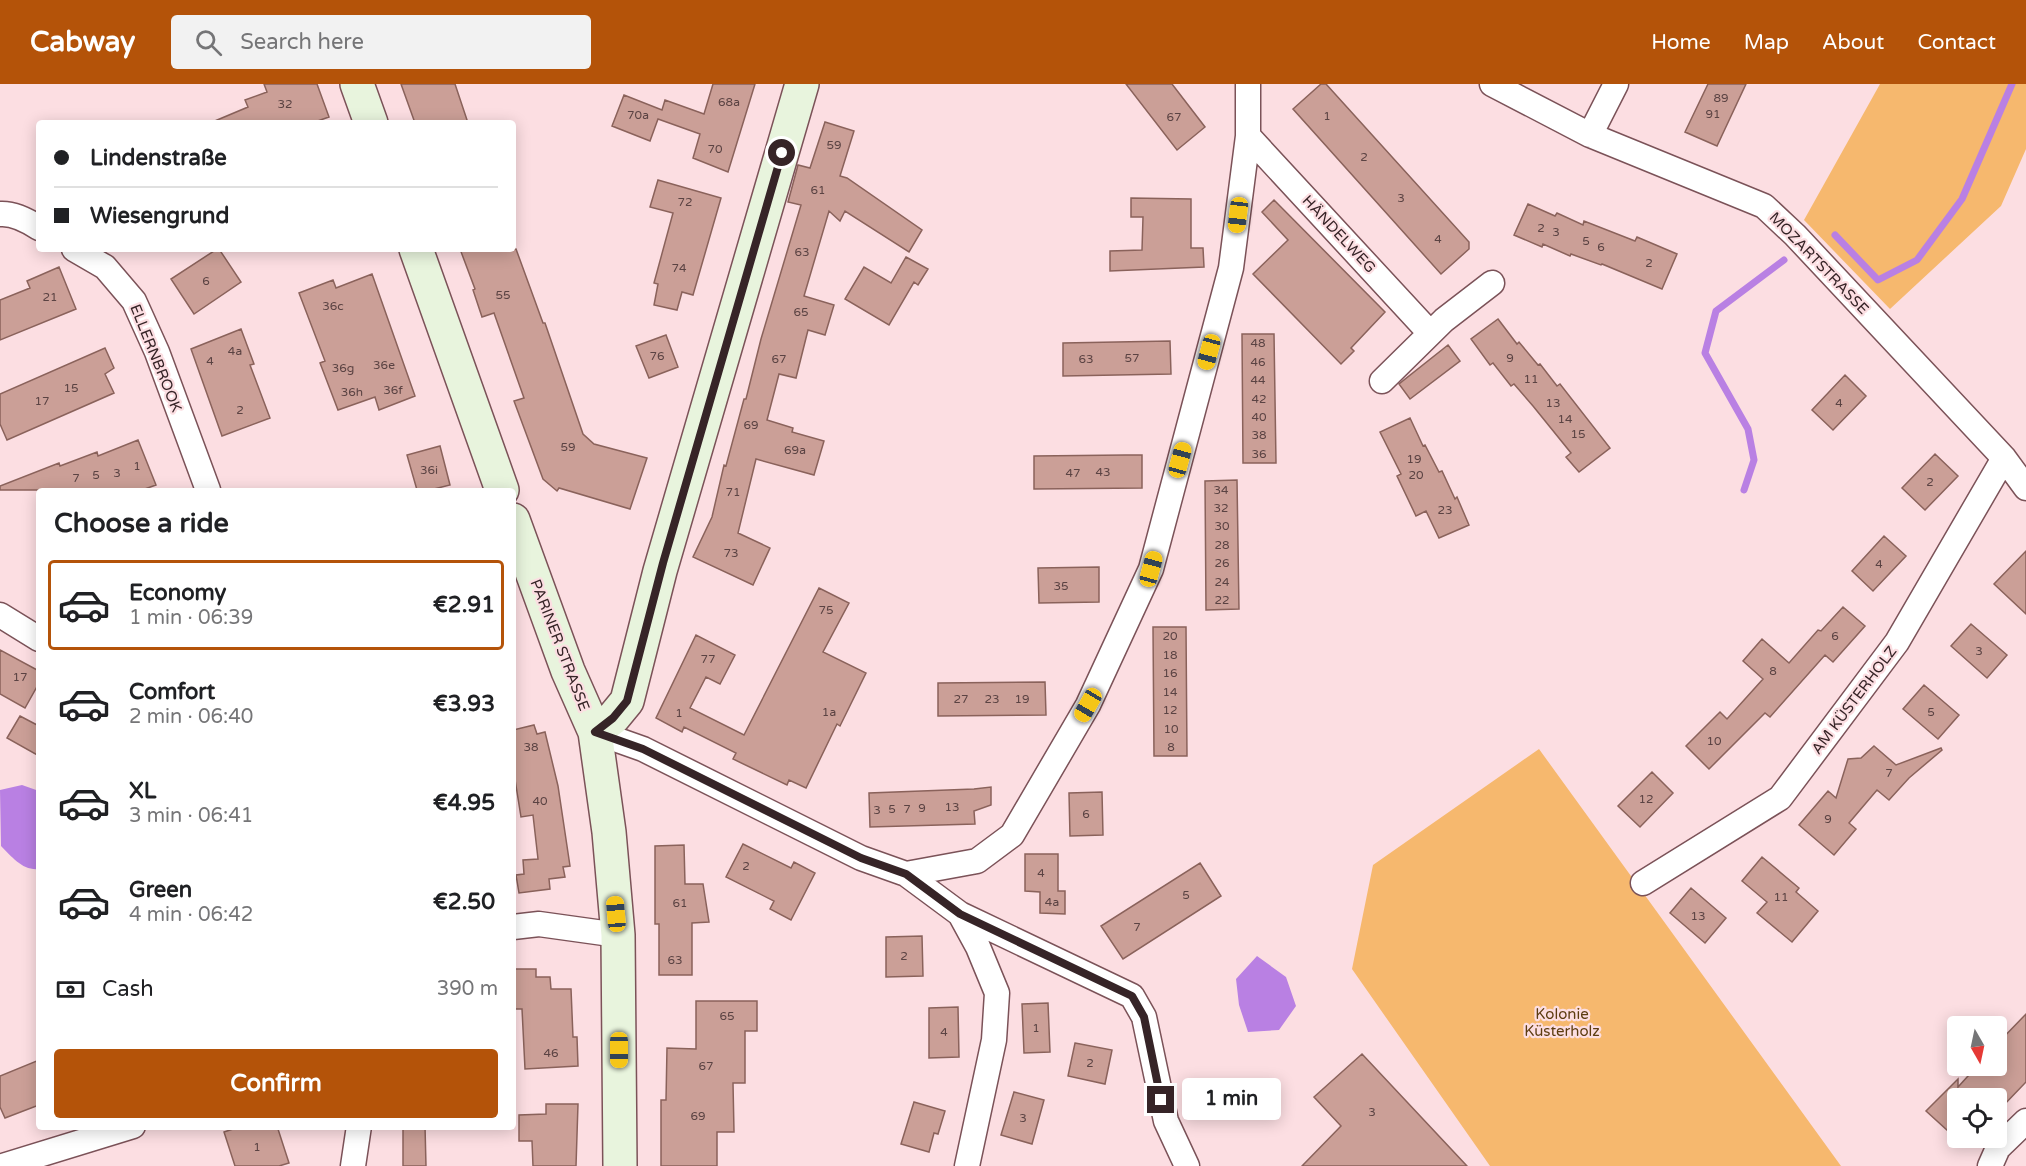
<!DOCTYPE html>
<meta charset="utf-8">
<style>
body{margin:0;font-family:"Varela Round",sans-serif;background:#f2f2f2;color:#202124;height:100vh;display:flex;flex-direction:column;font-size:22px;white-space:nowrap}
*{box-sizing:border-box;margin:0}
p{font-size:20px;color:#757577}
.icon{flex:none;width:33px;height:33px;fill:none;stroke:currentColor;stroke-width:2;stroke-linecap:round;stroke-linejoin:round}
.map{position:relative;flex:1;overflow:hidden}
.panel{position:absolute;left:36px;top:404px;width:480px;height:642px;display:flex;flex-direction:column;background:#fff;border-radius:6px;box-shadow:0 3px 15px #0003}
.panel>*{flex:none}
.banner{position:absolute;left:36px;top:36px;width:480px;height:132px;border-radius:6px;box-shadow:0 3px 15px #0003;display:grid;align-content:center;height:132px;padding:0 18px;background:#fff}
.needle{width:39px;rotate:171deg}
.tools{position:absolute;left:1947px;top:932px;display:grid;gap:12px}
.tools a{display:grid;place-items:center;width:60px;height:60px;border-radius:6px;background:#fff;box-shadow:0 3px 15px #0003;font-size:30px}
.end{position:absolute;width:27px;height:27px;margin:-14px;border:8px solid #362427;background:#fff;box-shadow:0 0 0 3px #fff}
.from{border-radius:50%}
.bubble{position:absolute;height:42px;border-radius:6px;background:#fff;box-shadow:0 3px 15px #0003;font-size:20px;font-weight:700;line-height:42px;text-align:center}
.car{position:absolute;width:18px;height:36px;margin:-18px -9px;border-radius:8px;box-shadow:0 0 4px 2px #0007;background:linear-gradient(#f5c518 24%,#345 0 40%,#f5c518 0 76%,#345 0 86%,#f5c518 0)}
.banner b{display:flex;align-items:center;gap:21px;height:57px;font-size:22px}
.banner b+b{border-top:2px solid #e0e0e0}
.banner i{width:15px;height:15px;background:#202124}
ul{padding:0;list-style:none}
li{display:flex;align-items:center;gap:18px;height:90px;margin:0 12px 9px;padding:0 6px;border:3px solid transparent;border-radius:6px}
li div{flex:1}
li b{display:block;font-size:22px}
li em{font-style:normal;font-weight:700}
li.selected{border-color:#b45309}
li>.icon{width:54px;height:54px;stroke-width:1.5}
h2{padding:0 18px;font-size:27px;line-height:72px}
.pay{display:flex;align-items:center;gap:15px;height:66px;padding:0 18px;font-size:22px}
.pay p{margin-inline-start:auto}
.cta{display:flex;gap:12px;margin-top:auto;padding:12px 18px}
.cta a{flex:1;height:69px;border-radius:6px;background:#b45309;color:#fff;font-size:24px;font-weight:700;line-height:69px;text-align:center}
header{display:flex;align-items:center;gap:36px;box-sizing:border-box;height:84px;padding:0 30px;background:#b45309;color:#fff}
header strong{font-size:28px}
nav{display:flex;gap:33px;margin-inline-start:auto;font-size:21px}
.search{width:420px;height:54px;background:#f2f2f2;display:flex;align-items:center;gap:15px;box-sizing:border-box;padding:0 21px;border-radius:6px;color:#757577;font-size:22px}
.map>svg:first-child{display:block}
.green{fill:#f6b86e}
.water{fill:#b980e3}
.lines{fill:none;stroke-linecap:round;stroke-linejoin:round}
.stream{stroke:#b980e3;stroke-width:7}
.building{fill:#cb9f97;stroke:#8a625b;stroke-width:1.5}
.street-casing{stroke:#7b5258;stroke-width:27}
.secondary-casing{stroke:#7b5258;stroke-width:36}
.street{stroke:#fff;stroke-width:24}
.secondary{stroke:#e8f4dd;stroke-width:33}
.route{stroke:#362427;stroke-width:8}
.labels{text-anchor:middle;stroke-width:4.5;stroke-linejoin:round;paint-order:stroke}
.number-label{font-size:12px;fill:#5b4343}
.street-label{font-size:15px;fill:#362427;stroke:#fcdee2}
.park-label{font-size:15px;fill:#5d3c10;stroke:#fcdee2}
</style>
<header>
<strong>Cabway</strong>
<div class="search"><svg class="icon" aria-label="search" viewBox="0 0 24 24"><circle cx="10" cy="10" r="6"/><path d="M15 15l6 6"/></svg>Search here</div>
<nav><a>Home</a><a>Map</a><a>About</a><a>Contact</a></nav>
</header>
<div class="map">
<svg width="2026" height="1082" viewBox="0 0 2026 1082">
<rect width="100%" height="100%" fill="#fcdee2"/>
<path class="green" d="M1880,0H2026V65L2001,122L1890,225L1804,136Z
M1539,665L1841,1082H1490L1352,885L1373,781Z"/>
<path class="water" d="M22,701L39,707V785C23,787 12,773 1,762L0,706Z
M1257,872L1286,893L1296,922L1279,946L1248,948L1239,921L1236,895Z"/>
<g class="lines">
<path class="stream" d="M1835,151L1878,196L1917,176L1962,115L2012,0
M1744,406L1754,376L1748,345L1705,269L1716,227L1784,176"/>
</g>
<path class="building" d="M264,0H317L329,33L312,39H210L248,23L245,16L267,8Z
M401,0H455L468,39H415Z
M713,0H755L728,88L693,74L700,50L658,35L650,57L612,42L624,11L662,26L665,16L704,30Z
M1126,0H1172L1205,43L1177,66Z
M1321,0H1326L1469,158V165L1441,190L1293,25Z
M1708,0H1746L1717,62L1685,48Z
M825,38L854,47L840,92L847,94L922,146L909,168L845,127L840,137L829,127L804,212L834,221L825,251L808,246L796,294L779,290L767,336L793,344L792,348L824,357L814,391L756,375L738,449L770,464L753,501L693,473L712,433L724,381L726,382L744,315H746L761,255L801,121L788,118L798,81L810,84Z
M658,96L721,114L693,211L682,208L677,226L654,221L658,200L654,199L673,129L650,123Z
M1131,114L1191,115V164H1203L1204,183L1110,187V167L1142,166L1143,133H1131Z
M1274,116L1385,228L1351,264L1354,267L1341,280L1253,190L1288,156L1262,128Z
M1528,120L1555,132L1557,129L1583,141L1584,137L1635,157L1637,153L1677,170L1662,205L1602,180L1601,181L1571,170L1570,172L1543,160L1542,163L1514,151Z
M217,165H219L241,198L194,230L171,195Z
M460,165H516L543,239H545L583,350L594,360L647,374L630,425L559,404L557,407L543,395L514,317L524,314L494,229L482,233L473,206L475,205Z
M906,173L928,185L918,201L914,198L889,241L845,215L864,183L891,199Z
M59,183L76,225L0,256V216L30,204L27,197Z
M372,190L415,312L379,326L375,313L338,326L320,279L325,277L299,209L333,196L336,204Z
M1498,235L1517,260L1519,258L1538,281L1540,280L1557,302L1560,300L1610,364L1579,388L1566,373L1571,369L1533,322L1514,300L1511,302L1493,279L1490,281L1471,255Z
M241,245L254,280L250,281L270,334L222,352L191,265Z
M1242,250H1274L1276,379H1243Z
M666,251L678,283L649,294L636,262Z
M1170,257L1171,290L1063,292V259Z
M1448,261L1460,277L1410,315L1399,300Z
M105,264L114,284L105,290L114,309L7,356L0,340V310Z
M1845,291L1866,312L1833,346L1812,326Z
M1410,334L1423,362L1425,361L1439,388L1442,387L1455,415L1457,413L1469,441L1439,454L1426,427L1416,432L1397,392L1401,390L1380,348Z
M138,356L156,401L142,406H0V402L59,379L60,382L97,368L98,372Z
M440,362L450,401L430,406H417L407,371Z
M1935,370L1958,392L1925,426L1902,404Z
M1126,371H1142V404L1034,405V372Z
M1237,396L1239,525L1206,526L1205,397Z
M1884,452L1906,472L1873,507L1852,487Z
M2026,467V530L1994,500Z
M1099,483V518L1039,519L1038,484Z
M819,504L849,519L823,568L866,589L840,642L837,640L806,704L789,696L787,701L733,675L736,669L684,643L682,648L656,634L696,551L735,571L720,600L706,593L690,624L744,651Z
M1843,523L1865,542L1833,578L1825,571L1770,633L1765,629L1709,685L1686,662L1720,628L1727,635L1763,595L1743,577L1762,555L1789,579L1818,546L1821,547Z
M1971,540L2007,571L1987,594L1951,562Z
M1153,543H1186L1187,672H1154Z
M0,566L39,587V599L25,624L0,610Z
M1045,598L1046,631L938,632V599Z
M1924,601L1959,631L1938,655L1903,625Z
M20,632L39,642V672L7,654Z
M534,641L537,650L545,648L558,702L570,782L563,783L565,793L549,795L550,805L519,809L516,791L524,790L523,776L538,775L533,731L521,733L513,683V646Z
M1874,662L1896,681L1941,664L1942,666L1909,694L1889,716L1877,706L1849,739L1856,745L1834,771L1799,741L1828,707L1836,714L1848,675L1861,674Z
M1652,688L1673,709L1640,743L1618,722Z
M991,703V721L974,727L975,740L870,743L869,709L974,705Z
M1102,708L1103,751L1070,752L1069,709Z
M743,760L791,784L794,778L815,789L791,836L770,825L774,817L726,793Z
M684,761L685,800H703L709,838L692,839V891H659V840H655V762Z
M1025,770H1058V807H1065V830L1040,829V808L1025,807Z
M1762,773L1799,804L1796,808L1818,827L1792,858L1757,829L1767,818L1742,797Z
M1200,779L1221,812L1123,875L1101,842Z
M1691,804L1726,834L1705,859L1670,829Z
M922,852L923,892L886,893V853Z
M513,885H536V893H550L551,905H571L573,953H577L578,982L525,985L522,925H513Z
M696,917H757V947H745V999H733L734,1048H717V1082H661V1016H666L667,964L696,965Z
M1048,919L1050,968L1024,969L1022,920Z
M958,923L959,973L929,974V924Z
M2026,930V998L2002,1023L1996,1018V1014H1958V1056L1926,1027L1958,995V1003L1978,981H1996V961Z
M1075,959L1112,966L1105,1000L1068,992Z
M1362,970L1467,1082H1302L1341,1042L1314,1013Z
M39,976V1021L5,1034L0,1023V992Z
M1014,1008L1044,1016L1032,1060L1001,1051Z
M914,1018L945,1027L938,1050L934,1049L929,1068L901,1060Z
M546,1020H578L576,1082H533L532,1057H519V1031L546,1030Z
M242,1042H277L289,1079L279,1082H235L224,1048Z
M403,1042H425L426,1082H403Z"/>
<g class="lines">
<defs>
<path id="street" d="M1492,0L1590,51L1764,122L1795,151L2004,374L2026,404
M1590,51L1616,0
M1248,52L1430,249
M0,130C14,129 27,136 39,144
M74,165L105,183L134,217L157,268L208,406
M1382,297L1444,236L1492,199
M0,531L39,555
M595,648L643,665L861,774L906,790L977,777L1012,751L1088,621L1151,485L1231,184L1248,52V0
M906,790L960,830L1132,912L1144,933L1166,1037L1187,1082
M1643,799L1780,714L1897,558L2004,374
M960,830L978,863L997,909L994,956L967,1082
M513,843L539,840L618,851
M3,1082L133,1042
M353,1082L359,1042
M1990,1082L1998,1064L2026,1037"/>
<path id="secondary" d="M357,0L371,39
M416,165L502,406
M513,436L568,587L595,648L609,748L618,851L620,1082
M595,648L613,634L627,617L660,487L802,0"/>
</defs>
<use href="#street" class="street-casing"/>
<use href="#secondary" class="secondary-casing"/>
<use href="#street" class="street"/>
<use href="#secondary" class="secondary"/>
</g>
<g class="lines">
<path class="route" d="M782,69L663,479L627,617L613,634L595,648L643,665L861,774L906,790L960,830L1132,912L1144,933L1161,1016"/>
</g>
<g class="labels">
<g class="number-label">
<text x="1721" y="18">89</text>
<text x="729" y="22">68a</text>
<text x="285" y="24">32</text>
<text x="1713" y="34">91</text>
<text x="638" y="35">70a</text>
<text x="1327" y="36">1</text>
<text x="1174" y="37">67</text>
<text x="834" y="65">59</text>
<text x="715" y="69">70</text>
<text x="1364" y="77">2</text>
<text x="818" y="110">61</text>
<text x="1401" y="118">3</text>
<text x="685" y="122">72</text>
<text x="1541" y="148">2</text>
<text x="1556" y="152">3</text>
<text x="1438" y="159">4</text>
<text x="1586" y="161">5</text>
<text x="1601" y="167">6</text>
<text x="802" y="172">63</text>
<text x="1649" y="183">2</text>
<text x="679" y="188">74</text>
<text x="206" y="201">6</text>
<text x="503" y="215">55</text>
<text x="50" y="217">21</text>
<text x="333" y="226">36c</text>
<text x="801" y="232">65</text>
<text x="1258" y="263">48</text>
<text x="235" y="271">4a</text>
<text x="657" y="276">76</text>
<text x="1132" y="278">57</text>
<text x="1510" y="278">9</text>
<text x="779" y="279">67</text>
<text x="1086" y="279">63</text>
<text x="210" y="281">4</text>
<text x="1258" y="282">46</text>
<text x="384" y="285">36e</text>
<text x="343" y="288">36g</text>
<text x="1531" y="299">11</text>
<text x="1258" y="300">44</text>
<text x="71" y="308">15</text>
<text x="393" y="310">36f</text>
<text x="352" y="312">36h</text>
<text x="1259" y="319">42</text>
<text x="42" y="321">17</text>
<text x="1553" y="323">13</text>
<text x="1839" y="323">4</text>
<text x="240" y="330">2</text>
<text x="1259" y="337">40</text>
<text x="1565" y="339">14</text>
<text x="751" y="345">69</text>
<text x="1578" y="354">15</text>
<text x="1259" y="355">38</text>
<text x="568" y="367">59</text>
<text x="795" y="370">69a</text>
<text x="1259" y="374">36</text>
<text x="1414" y="379">19</text>
<text x="137" y="386">1</text>
<text x="429" y="390">36i</text>
<text x="1103" y="392">43</text>
<text x="117" y="393">3</text>
<text x="1073" y="393">47</text>
<text x="96" y="395">5</text>
<text x="1416" y="395">20</text>
<text x="76" y="398">7</text>
<text x="1930" y="402">2</text>
<text x="1221" y="410">34</text>
<text x="733" y="412">71</text>
<text x="1221" y="428">32</text>
<text x="1445" y="430">23</text>
<text x="1222" y="446">30</text>
<text x="1222" y="465">28</text>
<text x="731" y="473">73</text>
<text x="1222" y="483">26</text>
<text x="1879" y="484">4</text>
<text x="1222" y="502">24</text>
<text x="1061" y="506">35</text>
<text x="1222" y="520">22</text>
<text x="826" y="530">75</text>
<text x="1170" y="556">20</text>
<text x="1835" y="556">6</text>
<text x="1979" y="571">3</text>
<text x="1170" y="575">18</text>
<text x="708" y="579">77</text>
<text x="1773" y="591">8</text>
<text x="1170" y="593">16</text>
<text x="20" y="597">17</text>
<text x="1170" y="612">14</text>
<text x="961" y="619">27</text>
<text x="992" y="619">23</text>
<text x="1022" y="619">19</text>
<text x="1170" y="630">12</text>
<text x="829" y="632">1a</text>
<text x="1931" y="632">5</text>
<text x="679" y="633">1</text>
<text x="1171" y="649">10</text>
<text x="1714" y="661">10</text>
<text x="531" y="667">38</text>
<text x="1171" y="667">8</text>
<text x="1889" y="693">7</text>
<text x="1646" y="719">12</text>
<text x="540" y="721">40</text>
<text x="952" y="727">13</text>
<text x="922" y="728">9</text>
<text x="892" y="729">5</text>
<text x="907" y="729">7</text>
<text x="877" y="730">3</text>
<text x="1086" y="734">6</text>
<text x="1828" y="739">9</text>
<text x="746" y="786">2</text>
<text x="1041" y="793">4</text>
<text x="1186" y="815">5</text>
<text x="1781" y="817">11</text>
<text x="1052" y="822">4a</text>
<text x="680" y="823">61</text>
<text x="1698" y="836">13</text>
<text x="1137" y="847">7</text>
<text x="904" y="876">2</text>
<text x="675" y="880">63</text>
<text x="727" y="936">65</text>
<text x="1036" y="948">1</text>
<text x="944" y="952">4</text>
<text x="551" y="973">46</text>
<text x="1090" y="983">2</text>
<text x="706" y="986">67</text>
<text x="1372" y="1032">3</text>
<text x="698" y="1036">69</text>
<text x="1023" y="1038">3</text>
<text x="257" y="1067">1</text>
</g>
<g class="street-label">
<text transform="translate(1339 150) rotate(47)" y="5">HÄNDELWEG</text>
<text transform="translate(1819 179) rotate(46)" y="5">MOZARTSTRASSE</text>
<text transform="translate(156 274) rotate(68)" y="5">ELLERNBROOK</text>
<text transform="translate(560 561) rotate(69)" y="5">PARINER STRASSE</text>
<text transform="translate(1854 616) rotate(-53)" y="5">AM KÜSTERHOLZ</text>
</g>
<g class="park-label">
<text x="1562" y="935">Kolonie<tspan x="1562" dy="17">Küsterholz</tspan></text>
</g>
</g>
</svg>
<div class="tools">
<a><svg class="needle" viewBox="-14 -14 28 28"><path d="M0-13l5 13h-10z" fill="#e53935"/><path d="M0 13l5-13h-10z" fill="#757577"/></svg></a>
<a><svg class="icon" aria-label="locate" viewBox="0 0 24 24"><circle cx="12" cy="12" r="6"/><path d="M12 2v4M12 18v4M2 12h4M18 12h4"/></svg></a>
</div>
<i class="end from" style="left:782px;top:69px"></i>
<i class="end" style="left:1161px;top:1016px"></i>
<div class="bubble" style="left:1182px;top:994px;width:99px">1 min</div>
<i class="car" style="left:1238px;top:131px;rotate:187deg"></i>
<i class="car" style="left:1209px;top:268px;rotate:195deg"></i>
<i class="car" style="left:1180px;top:376px;rotate:15deg"></i>
<i class="car" style="left:1151px;top:485px;rotate:15deg"></i>
<i class="car" style="left:1088px;top:621px;rotate:210deg"></i>
<i class="car" style="left:616px;top:830px;rotate:355deg"></i>
<i class="car" style="left:619px;top:966px;rotate:180deg"></i>
<div class="banner">
<b><i class="from"></i>Lindenstraße</b>
<b><i></i>Wiesengrund</b>
</div>
<section class="panel">
<h2>Choose a ride</h2>
<ul>
<li class="selected"><svg class="icon" aria-label="car" viewBox="0 0 24 24"><path d="M5 17H2v-5l4-1 3-4h7l3 4 3 1v5h-3M9 17h6M6 11h13"/><circle cx="7" cy="17" r="2"/><circle cx="17" cy="17" r="2"/></svg><div><b>Economy</b><p>1 min · 06:39</p></div><em>€2.91</em></li>
<li><svg class="icon" aria-label="car" viewBox="0 0 24 24"><path d="M5 17H2v-5l4-1 3-4h7l3 4 3 1v5h-3M9 17h6M6 11h13"/><circle cx="7" cy="17" r="2"/><circle cx="17" cy="17" r="2"/></svg><div><b>Comfort</b><p>2 min · 06:40</p></div><em>€3.93</em></li>
<li><svg class="icon" aria-label="car" viewBox="0 0 24 24"><path d="M5 17H2v-5l4-1 3-4h7l3 4 3 1v5h-3M9 17h6M6 11h13"/><circle cx="7" cy="17" r="2"/><circle cx="17" cy="17" r="2"/></svg><div><b>XL</b><p>3 min · 06:41</p></div><em>€4.95</em></li>
<li><svg class="icon" aria-label="car" viewBox="0 0 24 24"><path d="M5 17H2v-5l4-1 3-4h7l3 4 3 1v5h-3M9 17h6M6 11h13"/><circle cx="7" cy="17" r="2"/><circle cx="17" cy="17" r="2"/></svg><div><b>Green</b><p>4 min · 06:42</p></div><em>€2.50</em></li>
</ul>
<div class="pay"><svg class="icon" aria-label="cash" viewBox="0 0 24 24"><path d="M3 7h18v10H3z"/><circle cx="12" cy="12" r="2"/></svg>Cash<p>390 m</p></div>
<div class="cta"><a>Confirm</a></div>
</section>
</div>
